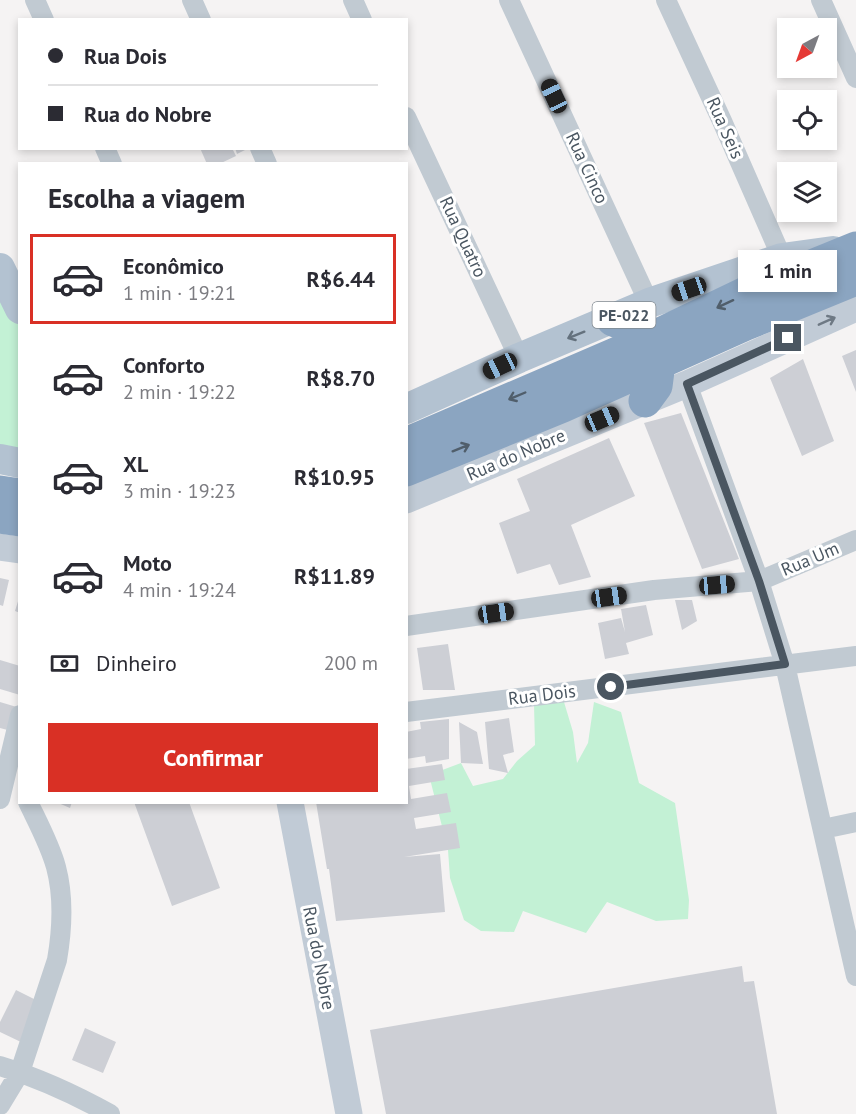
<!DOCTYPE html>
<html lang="pt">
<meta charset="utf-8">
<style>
body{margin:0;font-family:"PT Sans",sans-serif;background:#f2f2f3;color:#2b2b33;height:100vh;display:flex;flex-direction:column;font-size:22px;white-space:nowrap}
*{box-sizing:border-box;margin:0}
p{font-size:20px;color:#7c7c81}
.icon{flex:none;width:33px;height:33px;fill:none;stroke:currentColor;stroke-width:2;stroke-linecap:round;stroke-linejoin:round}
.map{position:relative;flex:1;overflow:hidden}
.sheet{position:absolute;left:18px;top:162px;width:390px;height:642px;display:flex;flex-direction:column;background:#fff;border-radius:0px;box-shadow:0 3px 9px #0003}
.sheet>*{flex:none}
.banner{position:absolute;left:18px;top:18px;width:390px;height:132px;border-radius:0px;box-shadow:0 3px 9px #0003;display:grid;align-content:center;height:132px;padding:0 30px;background:#fff}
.needle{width:39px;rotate:221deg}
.tools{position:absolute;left:777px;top:18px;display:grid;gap:12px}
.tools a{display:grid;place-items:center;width:60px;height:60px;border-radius:0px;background:#fff;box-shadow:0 3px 9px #0003;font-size:30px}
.end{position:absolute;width:27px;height:27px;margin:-14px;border:8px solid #4a5661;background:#fff;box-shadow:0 0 0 3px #fff}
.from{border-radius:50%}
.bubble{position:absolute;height:42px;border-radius:0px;background:#fff;box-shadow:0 3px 9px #0003;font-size:20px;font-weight:600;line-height:42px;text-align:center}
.car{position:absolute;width:18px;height:36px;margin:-18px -9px;border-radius:8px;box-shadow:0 0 4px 2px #0007;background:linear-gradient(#222 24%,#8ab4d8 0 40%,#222 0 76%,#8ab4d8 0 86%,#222 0)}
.banner b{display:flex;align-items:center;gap:21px;height:57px;font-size:22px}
.banner b+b{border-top:2px solid #e1e1e2}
.banner i{width:15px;height:15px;background:#2b2b33}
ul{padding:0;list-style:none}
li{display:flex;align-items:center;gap:18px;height:90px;margin:0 12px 9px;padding:0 18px;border:3px solid transparent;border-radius:0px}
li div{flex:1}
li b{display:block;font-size:22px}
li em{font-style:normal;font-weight:600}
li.current{border-color:#d93025}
li>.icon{width:54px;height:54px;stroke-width:1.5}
h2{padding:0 30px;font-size:27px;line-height:72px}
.pay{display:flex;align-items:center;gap:15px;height:66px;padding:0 30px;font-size:22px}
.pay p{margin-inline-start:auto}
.cta{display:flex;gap:12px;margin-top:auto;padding:12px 30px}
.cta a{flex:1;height:69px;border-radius:0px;background:#d93025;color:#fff;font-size:24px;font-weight:600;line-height:69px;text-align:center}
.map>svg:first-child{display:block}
.green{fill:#c3f1d5}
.building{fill:#cdcfd5}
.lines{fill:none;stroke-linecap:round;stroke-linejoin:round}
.street{stroke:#c1cad2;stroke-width:20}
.secondary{stroke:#c1cbd6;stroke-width:27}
.primary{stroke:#b3c2d1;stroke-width:30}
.highway{stroke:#8ba5c1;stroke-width:33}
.oneway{stroke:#505e6b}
.oneway2{stroke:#6e7984}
.oneway3{stroke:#64717d}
.route{stroke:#4a5661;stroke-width:8}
.labels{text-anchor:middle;stroke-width:6;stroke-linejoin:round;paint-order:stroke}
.shield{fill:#fff;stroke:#808990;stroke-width:1.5}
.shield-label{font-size:16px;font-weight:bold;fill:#4a5661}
.street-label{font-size:18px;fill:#4a5661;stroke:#fff}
</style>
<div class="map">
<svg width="856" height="1114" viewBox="0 0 856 1114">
<rect width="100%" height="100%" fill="#f5f3f3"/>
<path class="green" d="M0,281L19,322V457L0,452Z
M564,702L573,732L577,763L588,743L594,702L621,712L639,783L675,803L689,900L688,919L656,921L607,902L586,933L523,911L514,932L481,931L464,920L450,878L448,850L429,775L461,763L473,786L503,779L517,761L535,745L534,704Z"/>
<path class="building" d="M200,148H232L236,156L219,164H207Z
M235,148H249L237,154Z
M856,350V392L842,356Z
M803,359L834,441L802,456L770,378Z
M681,413L739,559L702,569L644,423Z
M609,438L635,496L571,525L591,577L559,585L550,564L517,574L499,523L530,511L517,479Z
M0,578L9,580L3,606L0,605Z
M19,598H20V613L15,611Z
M675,600H692L697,621L682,630Z
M646,605L653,635L626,643L629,654L605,659L598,623L621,618L625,632L621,609Z
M448,644L455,690H423L417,648Z
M0,660L20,666V695L0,689Z
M0,702L20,708L15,732L0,728Z
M509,718L514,752L503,755L508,773L489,769L485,722Z
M449,719V759L426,763L425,756L406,759V732L421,729L420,722Z
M459,722L477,732L483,764L461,763Z
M442,764L445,780L409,786L411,799L447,793L451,812L414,818L416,829L456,823L460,848L404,857L440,854L445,912L336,921L329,869H327L316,802H406V769Z
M56,802H72L70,808Z
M134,802H189L220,888L172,906Z
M742,966L744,982L754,981L777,1114H386L370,1030Z
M16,990L42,1003L23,1043L0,1032V1022Z
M85,1028L116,1042L103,1073L72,1060Z"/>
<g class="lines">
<path class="street" d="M35,0L44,20
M192,0L201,20
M353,0L362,20
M509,0L649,303
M666,0L722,121L782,258
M821,0L856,78
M406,117L519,358
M105,148L112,164
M260,148L267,164
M687,384L759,581L785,665L856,976
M406,626L654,590L759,581L856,540
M406,712L856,656
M0,799L20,715
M823,829L856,822
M0,1066C39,1078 74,1094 110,1114
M0,1105L20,1072L57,960C62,931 64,897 56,867C50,845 38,823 28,802"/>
<path class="secondary" d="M406,500L687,384L856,308
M0,547L20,550
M290,802L349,1114"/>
<path class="primary" d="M0,268L20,309
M406,409L519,358L649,303L782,258L833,251
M0,459L20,463"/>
<path class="highway" d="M613,320L632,327L648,340L659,363L656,386L645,401
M406,444L648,340L748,292L856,248
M406,470L563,406L746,324L856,279
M0,492L20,495
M0,517L20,520"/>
</g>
<defs><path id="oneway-shaft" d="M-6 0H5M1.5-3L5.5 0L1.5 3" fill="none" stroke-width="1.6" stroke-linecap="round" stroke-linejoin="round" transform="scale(1.5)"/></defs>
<g class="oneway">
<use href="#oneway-shaft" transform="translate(725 304) rotate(155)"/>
<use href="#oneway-shaft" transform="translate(517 396) rotate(157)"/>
<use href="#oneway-shaft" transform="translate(461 448) rotate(-22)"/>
</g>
<use class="oneway2" href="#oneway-shaft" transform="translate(827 321) rotate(-24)"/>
<use class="oneway3" href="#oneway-shaft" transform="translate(576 335) rotate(158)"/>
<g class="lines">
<path class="route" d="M611,687L785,664L759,581L687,384L788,338"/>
</g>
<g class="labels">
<rect class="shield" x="592.5" y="302" width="63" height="26" rx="4.5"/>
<g class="shield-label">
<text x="624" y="321">PE-022</text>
</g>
<g class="street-label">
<text transform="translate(725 128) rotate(66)" y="6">Rua Seis</text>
<text transform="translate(587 168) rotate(65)" y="6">Rua Cinco</text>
<text transform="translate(463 237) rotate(65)" y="6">Rua Quatro</text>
<text transform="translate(516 455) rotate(-23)" y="6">Rua do Nobre</text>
<text transform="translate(810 559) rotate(-23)" y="6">Rua Um</text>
<text transform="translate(542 695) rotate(-7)" y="6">Rua Dois</text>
<text transform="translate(319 958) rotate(79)" y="6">Rua do Nobre</text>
</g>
</g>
</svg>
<div class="tools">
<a><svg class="needle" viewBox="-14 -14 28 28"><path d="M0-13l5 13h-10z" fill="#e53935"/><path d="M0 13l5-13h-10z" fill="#7c7c81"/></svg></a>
<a><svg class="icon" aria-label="locate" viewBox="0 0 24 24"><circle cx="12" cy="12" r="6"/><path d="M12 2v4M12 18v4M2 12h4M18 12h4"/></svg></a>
<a><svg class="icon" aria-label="layers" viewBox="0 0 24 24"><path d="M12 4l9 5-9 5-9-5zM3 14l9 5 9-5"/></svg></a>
</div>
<i class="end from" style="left:611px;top:687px"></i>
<i class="end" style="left:788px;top:338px"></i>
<div class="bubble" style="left:738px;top:250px;width:99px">1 min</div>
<i class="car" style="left:554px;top:96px;rotate:335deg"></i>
<i class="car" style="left:689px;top:289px;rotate:251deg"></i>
<i class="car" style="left:500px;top:366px;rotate:245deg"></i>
<i class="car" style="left:602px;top:419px;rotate:67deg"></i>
<i class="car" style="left:717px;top:585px;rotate:85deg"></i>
<i class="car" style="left:609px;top:597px;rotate:82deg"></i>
<i class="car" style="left:496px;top:613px;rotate:82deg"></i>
<div class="banner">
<b><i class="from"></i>Rua Dois</b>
<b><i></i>Rua do Nobre</b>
</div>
<section class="sheet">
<h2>Escolha a viagem</h2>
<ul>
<li class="current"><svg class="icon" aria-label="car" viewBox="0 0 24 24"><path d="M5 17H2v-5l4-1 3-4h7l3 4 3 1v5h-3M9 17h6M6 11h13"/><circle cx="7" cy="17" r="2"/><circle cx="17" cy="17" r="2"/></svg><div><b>Econômico</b><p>1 min · 19:21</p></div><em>R$6.44</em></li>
<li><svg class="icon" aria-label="car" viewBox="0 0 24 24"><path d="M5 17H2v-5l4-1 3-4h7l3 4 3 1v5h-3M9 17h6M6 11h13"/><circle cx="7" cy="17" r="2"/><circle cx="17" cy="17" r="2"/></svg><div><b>Conforto</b><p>2 min · 19:22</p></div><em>R$8.70</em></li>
<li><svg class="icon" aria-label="car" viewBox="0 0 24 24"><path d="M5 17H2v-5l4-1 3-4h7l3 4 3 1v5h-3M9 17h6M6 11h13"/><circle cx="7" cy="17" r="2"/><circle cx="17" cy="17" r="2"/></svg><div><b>XL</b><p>3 min · 19:23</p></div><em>R$10.95</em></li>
<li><svg class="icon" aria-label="car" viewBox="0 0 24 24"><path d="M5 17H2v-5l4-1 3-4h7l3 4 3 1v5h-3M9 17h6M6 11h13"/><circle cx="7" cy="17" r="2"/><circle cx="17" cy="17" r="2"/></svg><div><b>Moto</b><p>4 min · 19:24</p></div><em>R$11.89</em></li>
</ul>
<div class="pay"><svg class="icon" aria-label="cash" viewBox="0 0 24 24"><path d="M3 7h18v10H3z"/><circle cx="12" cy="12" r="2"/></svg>Dinheiro<p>200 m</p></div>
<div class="cta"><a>Confirmar</a></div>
</section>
</div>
